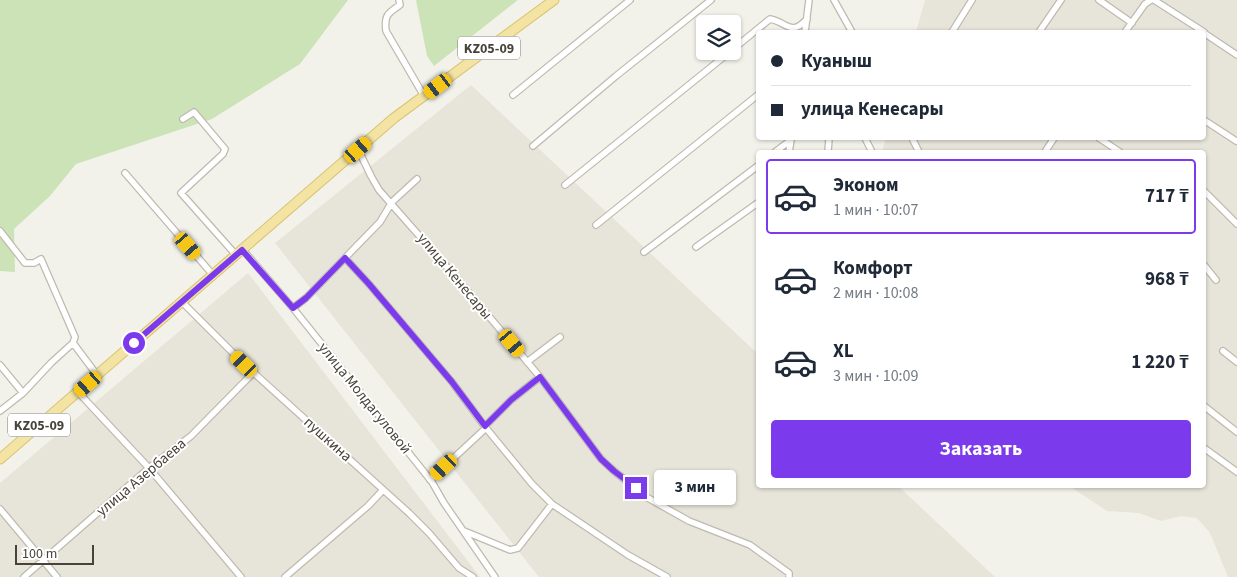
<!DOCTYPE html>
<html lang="ru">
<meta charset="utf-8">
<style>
body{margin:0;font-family:"Source Sans 3",sans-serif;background:#f2f2f3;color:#1f2937;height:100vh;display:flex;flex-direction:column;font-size:19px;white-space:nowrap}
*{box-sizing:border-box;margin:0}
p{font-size:16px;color:#747a83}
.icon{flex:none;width:28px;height:28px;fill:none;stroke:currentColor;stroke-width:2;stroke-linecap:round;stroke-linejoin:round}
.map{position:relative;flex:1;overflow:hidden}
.details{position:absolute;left:756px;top:150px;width:450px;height:338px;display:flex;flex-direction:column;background:#fff;border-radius:5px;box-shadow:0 1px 4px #0004}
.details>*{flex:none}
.hud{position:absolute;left:756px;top:30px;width:450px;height:110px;border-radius:5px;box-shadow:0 1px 4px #0004;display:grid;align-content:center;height:110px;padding:0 15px;background:#fff}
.tools{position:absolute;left:696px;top:15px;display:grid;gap:10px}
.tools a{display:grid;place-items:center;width:45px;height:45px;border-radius:5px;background:#fff;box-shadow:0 1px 4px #0004;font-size:25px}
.scale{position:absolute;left:15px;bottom:12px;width:79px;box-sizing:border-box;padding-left:5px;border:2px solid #474339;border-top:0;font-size:14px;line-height:18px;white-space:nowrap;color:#474339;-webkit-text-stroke:4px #fff;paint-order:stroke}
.end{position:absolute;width:22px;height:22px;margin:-11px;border:6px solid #7c3aed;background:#fff;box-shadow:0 0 0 2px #fff}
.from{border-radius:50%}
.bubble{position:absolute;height:35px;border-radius:5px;background:#fff;box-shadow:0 1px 4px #0004;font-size:16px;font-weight:700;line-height:35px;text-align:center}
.car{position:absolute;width:15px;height:30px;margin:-15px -8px;border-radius:6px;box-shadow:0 0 4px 1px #0007;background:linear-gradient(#f5c518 24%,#345 0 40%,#f5c518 0 76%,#345 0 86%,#f5c518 0)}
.hud b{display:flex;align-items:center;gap:18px;height:48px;font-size:19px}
.hud b+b{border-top:1px solid #e0e1e3}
.hud i{width:12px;height:12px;background:#1f2937}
ul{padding:9px 0 0;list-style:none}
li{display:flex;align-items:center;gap:15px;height:75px;margin:0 10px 8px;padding:0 5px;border:2px solid transparent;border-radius:5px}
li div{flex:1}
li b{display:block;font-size:19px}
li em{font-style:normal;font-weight:700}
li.current{border-color:#7c3aed}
li>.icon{width:45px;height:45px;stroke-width:1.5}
.cta{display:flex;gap:10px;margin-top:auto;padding:10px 15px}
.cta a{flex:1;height:58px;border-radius:5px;background:#7c3aed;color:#fff;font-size:20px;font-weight:700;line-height:58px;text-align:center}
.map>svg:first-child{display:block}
.residential{fill:#e7e4d9}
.green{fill:#cce3b8}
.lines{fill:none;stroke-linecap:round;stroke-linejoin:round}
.minor-casing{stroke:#bebaae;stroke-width:8}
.primary-casing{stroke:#d8c374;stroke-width:11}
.minor{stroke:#fff;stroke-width:5.5}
.primary{stroke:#f4e4a3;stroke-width:9}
.route{stroke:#7c3aed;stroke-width:6}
.labels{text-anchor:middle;stroke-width:4;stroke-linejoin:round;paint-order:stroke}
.shield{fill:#fff;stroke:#7e7b74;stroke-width:1}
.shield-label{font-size:14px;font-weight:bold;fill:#474339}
.street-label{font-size:15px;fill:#474339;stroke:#fff}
</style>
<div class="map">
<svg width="1237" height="577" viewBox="0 0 1237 577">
<rect width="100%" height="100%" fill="#f3f2ea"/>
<path class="residential" d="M925,0H1237V577H1228L1210,533L1197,518L1181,516L1161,521L1139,513L1107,511L1068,485H1204V152H882L886,138H1204V32H916Z
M471,85L759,355V485H897L995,577H539L275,243Z
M248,273L480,577H0V483Z"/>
<path class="green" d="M0,0H348L300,64L212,119L76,164L50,196L14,229L15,272L0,271Z
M416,0H518L434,66L427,56Z"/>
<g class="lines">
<defs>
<path id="minor" d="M399,0L400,5C388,13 384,15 386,31L424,96
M834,0L852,32
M1099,0L1132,23
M1154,0L1204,32
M805,32L809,0
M952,32L972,0
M1039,32L1061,0
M1125,32L1145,4L1151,0
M1204,33L1237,55
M732,50L770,19C787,22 791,37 807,19
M513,95L630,0
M183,119L194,112L225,149L223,154L181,193L236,255
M1204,120L1236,141
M865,138L872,152
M912,138L919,152
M1099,138L1120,152
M533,146L616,76L711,0
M358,149L371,176L379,190L460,282L540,377L601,459L614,471L648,498L689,521L750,545L789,573V577
M775,152L791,140
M789,152L791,140
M828,152L829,138
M1045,152L1054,138
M125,173L213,275
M417,179L392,202L380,222L345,258L369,284L452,382L486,428L532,484L552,504L628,555L667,577
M565,185L731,51
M1204,191L1237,224
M596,225L759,94
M0,231L25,263H34L41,259L75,337L73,343L97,375
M696,247L759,202
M243,250L293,308L432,482L444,503L495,577
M644,252L759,165
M1204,265L1216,280
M182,302L244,364L409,513L429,533L459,568L473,577
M293,308L306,298L345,258
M1223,351L1237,362
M527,362L560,337
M0,365L23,393L51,363L73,343
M78,392L149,468L241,577
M1204,406L1237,432
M0,411L23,393
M485,426L511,400L540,377
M1204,448L1237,472
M430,480L486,428
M0,509L57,577
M464,531L510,550L518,548L552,504
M24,577L149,468L191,436L254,372
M285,577L368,506L383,490"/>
<path id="primary" d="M0,459L394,118L554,0"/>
</defs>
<use href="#minor" class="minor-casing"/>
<use href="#primary" class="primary-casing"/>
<use href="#minor" class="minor"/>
<use href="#primary" class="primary"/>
</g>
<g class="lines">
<path class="route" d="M134,343L242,250L293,308L306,298L345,258L369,284L452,382L485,426L511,400L540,377L601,459L614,471L636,488"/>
</g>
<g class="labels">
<g class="shield">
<rect x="458" y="36.5" width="62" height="23" rx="4"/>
<rect x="8" y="413.5" width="62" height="23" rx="4"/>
</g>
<g class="shield-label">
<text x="489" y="53">KZ05-09</text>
<text x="39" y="430">KZ05-09</text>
</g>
<g class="street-label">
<text transform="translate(455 276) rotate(50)" y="5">улица Кенесары</text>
<text transform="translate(365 398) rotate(51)" y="5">улица Молдагуловой</text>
<text transform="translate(328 439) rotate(42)" y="5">пушкина</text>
<text transform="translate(141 477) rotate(-40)" y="5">улица Азербаева</text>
</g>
</g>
</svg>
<div class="tools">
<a><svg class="icon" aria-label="layers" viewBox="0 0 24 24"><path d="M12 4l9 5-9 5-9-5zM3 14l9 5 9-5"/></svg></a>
</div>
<div class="scale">100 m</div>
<i class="end from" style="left:134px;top:343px"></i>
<i class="end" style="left:636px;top:488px"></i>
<div class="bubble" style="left:654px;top:470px;width:82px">3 мин</div>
<i class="car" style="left:438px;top:86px;rotate:233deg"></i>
<i class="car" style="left:358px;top:150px;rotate:49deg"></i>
<i class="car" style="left:188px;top:246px;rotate:139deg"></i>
<i class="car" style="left:512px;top:343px;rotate:140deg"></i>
<i class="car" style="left:244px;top:364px;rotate:314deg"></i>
<i class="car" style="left:88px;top:384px;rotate:229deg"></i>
<i class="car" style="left:444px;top:467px;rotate:227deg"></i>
<div class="hud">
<b><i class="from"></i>Куаныш</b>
<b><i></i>улица Кенесары</b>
</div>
<section class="details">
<ul>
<li class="current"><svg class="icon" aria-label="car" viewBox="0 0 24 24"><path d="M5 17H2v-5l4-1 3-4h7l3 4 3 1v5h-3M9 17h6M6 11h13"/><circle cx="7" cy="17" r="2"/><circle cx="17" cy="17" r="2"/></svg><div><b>Эконом</b><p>1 мин · 10:07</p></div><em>717 ₸</em></li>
<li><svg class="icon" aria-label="car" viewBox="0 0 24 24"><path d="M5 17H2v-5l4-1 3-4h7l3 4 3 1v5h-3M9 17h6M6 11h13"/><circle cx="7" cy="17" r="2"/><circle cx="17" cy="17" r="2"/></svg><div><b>Комфорт</b><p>2 мин · 10:08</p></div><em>968 ₸</em></li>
<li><svg class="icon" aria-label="car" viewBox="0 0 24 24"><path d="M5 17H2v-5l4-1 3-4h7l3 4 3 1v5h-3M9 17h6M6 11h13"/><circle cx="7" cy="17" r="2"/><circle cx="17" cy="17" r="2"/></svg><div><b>XL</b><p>3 мин · 10:09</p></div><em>1 220 ₸</em></li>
</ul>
<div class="cta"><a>Заказать</a></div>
</section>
</div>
